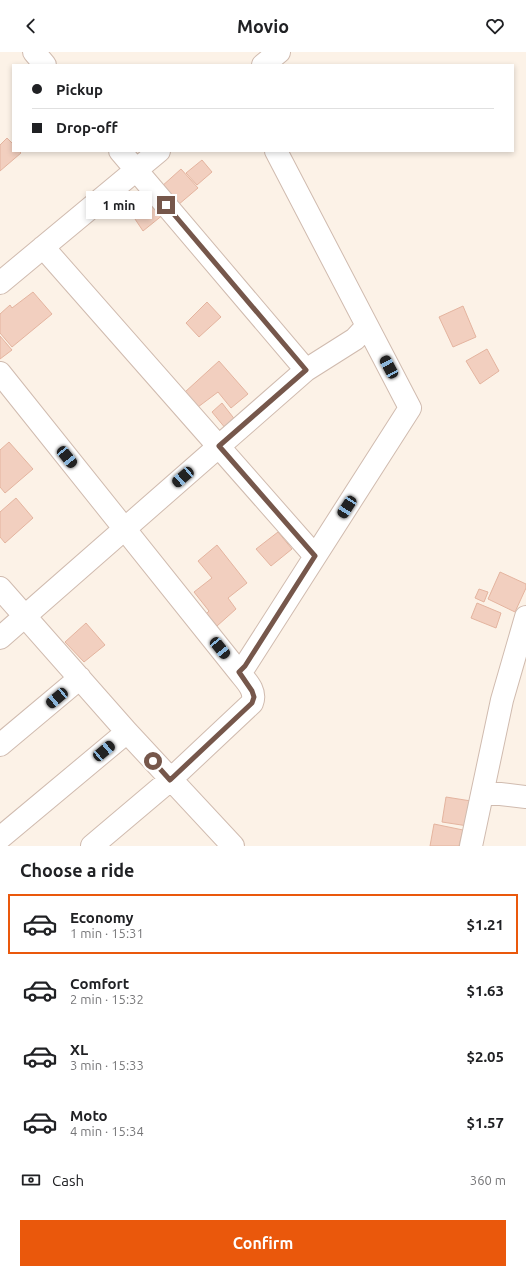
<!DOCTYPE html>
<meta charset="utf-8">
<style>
body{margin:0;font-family:Ubuntu,sans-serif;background:#f6f6f6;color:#202124;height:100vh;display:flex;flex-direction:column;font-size:15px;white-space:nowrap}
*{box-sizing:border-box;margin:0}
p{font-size:13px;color:#757577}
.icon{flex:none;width:22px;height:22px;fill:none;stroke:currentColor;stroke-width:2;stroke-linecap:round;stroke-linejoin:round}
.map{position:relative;height:794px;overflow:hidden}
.side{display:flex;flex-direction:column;background:#fff;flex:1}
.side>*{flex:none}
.hud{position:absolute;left:12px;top:12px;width:502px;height:88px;border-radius:0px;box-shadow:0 2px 6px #0003;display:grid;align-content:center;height:88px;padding:0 20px;background:#fff}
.end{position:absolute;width:18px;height:18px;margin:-9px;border:5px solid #76574b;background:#fff;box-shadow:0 0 0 2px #fff}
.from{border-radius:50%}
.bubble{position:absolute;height:28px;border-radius:0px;background:#fff;box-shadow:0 2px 6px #0003;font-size:13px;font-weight:600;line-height:28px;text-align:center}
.car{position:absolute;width:12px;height:24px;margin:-12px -6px;border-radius:5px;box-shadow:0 0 3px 1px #0007;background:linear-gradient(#222 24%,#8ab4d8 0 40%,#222 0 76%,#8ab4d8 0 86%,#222 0)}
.hud b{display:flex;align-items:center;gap:14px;height:38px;font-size:15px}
.hud b+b{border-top:1px solid #e0e0e0}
.hud i{width:10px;height:10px;background:#202124}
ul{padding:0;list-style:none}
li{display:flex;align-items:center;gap:12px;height:60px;margin:0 8px 6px;padding:0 12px;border:2px solid transparent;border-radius:0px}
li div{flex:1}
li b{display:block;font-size:15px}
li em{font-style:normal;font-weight:600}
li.on{border-color:#ea580c}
li>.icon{width:36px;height:36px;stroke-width:1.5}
h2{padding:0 20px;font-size:18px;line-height:48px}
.pay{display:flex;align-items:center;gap:10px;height:44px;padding:0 20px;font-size:15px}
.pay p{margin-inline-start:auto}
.action{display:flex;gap:8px;margin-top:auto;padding:8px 20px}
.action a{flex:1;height:46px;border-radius:0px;background:#ea580c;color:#fff;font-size:16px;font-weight:600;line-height:46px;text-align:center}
header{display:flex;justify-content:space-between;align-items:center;height:52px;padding:0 20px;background:#fff;font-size:18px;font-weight:600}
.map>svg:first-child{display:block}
.building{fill:#f2cfbf;stroke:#e4b49f}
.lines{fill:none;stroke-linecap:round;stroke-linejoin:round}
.minor-casing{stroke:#d0bbaf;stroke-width:24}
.minor{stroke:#fff;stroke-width:22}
.route{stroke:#76574b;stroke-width:5}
</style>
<header><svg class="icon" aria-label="back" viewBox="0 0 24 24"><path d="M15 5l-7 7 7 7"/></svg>Movio<svg class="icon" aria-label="heart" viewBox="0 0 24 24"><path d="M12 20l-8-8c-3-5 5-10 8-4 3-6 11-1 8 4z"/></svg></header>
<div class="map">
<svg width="526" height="794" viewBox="0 0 526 794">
<rect width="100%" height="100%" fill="#fcf2e7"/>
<path class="building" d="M7,86L13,92V99H19L21,101L0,119V93Z
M202,108L212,120L197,133L186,121Z
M181,117L198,136L178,153L161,135Z
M155,150L164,162L143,179L135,167Z
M33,240L52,262L12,295L0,281V262L10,253L12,256Z
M207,250L221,265L199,285L186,271Z
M463,254L476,285L453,295L439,265Z
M0,284L12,298L0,307Z
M487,297L499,319L480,332L466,309Z
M219,309L248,342L231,356L218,340L198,355L185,340Z
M222,351L236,369L226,377L212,360Z
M9,390L33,417L5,441L0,435V398Z
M16,446L33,466L5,491L0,485V460Z
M278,480L292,497L271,514L256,497Z
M217,493L247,531L228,546L236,557L217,574L206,562L209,559L194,540L212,526L198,509Z
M500,520L526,532V536L515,560L488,547Z
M479,537L488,540L484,550L475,546Z
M477,551L501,561L496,576L471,566Z
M86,571L105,593L84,610L65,590Z
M446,745L471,749L468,774L442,770Z
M434,772L463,778L459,794H430Z"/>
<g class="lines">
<defs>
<path id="minor" d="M34,0L45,13
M263,13L279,0
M120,99L306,318
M43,195L315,504
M0,231L159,99
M0,321L239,620C246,629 257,639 252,651L170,728L92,794
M0,536L127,680L0,786
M0,586L306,318L355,287L367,274
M239,620L245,614L410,356L276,99
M127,680L233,794
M0,693L80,626
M483,740L526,745
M471,794L502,648L526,565"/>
</defs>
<use href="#minor" class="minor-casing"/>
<use href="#minor" class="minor"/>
</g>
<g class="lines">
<path class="route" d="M153,709L170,728L252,651L254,645L252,639L239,620L245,614L315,504L219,394L306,318L166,153"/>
</g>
</svg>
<i class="end from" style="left:153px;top:709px"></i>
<i class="end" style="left:166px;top:153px"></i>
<div class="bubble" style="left:86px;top:139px;width:66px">1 min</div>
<i class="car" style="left:389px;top:315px;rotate:332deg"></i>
<i class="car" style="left:67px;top:405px;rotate:141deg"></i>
<i class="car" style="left:183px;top:425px;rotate:229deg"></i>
<i class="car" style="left:347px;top:455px;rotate:213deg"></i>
<i class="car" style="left:220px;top:596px;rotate:141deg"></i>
<i class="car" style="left:57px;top:646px;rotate:230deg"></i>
<i class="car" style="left:104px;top:699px;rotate:50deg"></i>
<div class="hud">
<b><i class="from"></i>Pickup</b>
<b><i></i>Drop-off</b>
</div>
</div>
<section class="side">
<h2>Choose a ride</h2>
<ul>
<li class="on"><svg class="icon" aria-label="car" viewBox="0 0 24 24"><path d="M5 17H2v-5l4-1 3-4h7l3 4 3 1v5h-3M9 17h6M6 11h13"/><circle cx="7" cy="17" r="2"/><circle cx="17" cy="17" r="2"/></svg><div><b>Economy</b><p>1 min · 15:31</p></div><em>$1.21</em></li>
<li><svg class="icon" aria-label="car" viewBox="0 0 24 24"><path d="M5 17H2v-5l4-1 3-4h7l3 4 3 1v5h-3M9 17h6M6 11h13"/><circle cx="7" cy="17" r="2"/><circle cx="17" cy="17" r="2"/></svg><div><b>Comfort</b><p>2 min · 15:32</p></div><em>$1.63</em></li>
<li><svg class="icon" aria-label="car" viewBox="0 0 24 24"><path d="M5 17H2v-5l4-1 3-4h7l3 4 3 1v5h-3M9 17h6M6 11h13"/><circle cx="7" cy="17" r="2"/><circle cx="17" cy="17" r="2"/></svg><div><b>XL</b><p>3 min · 15:33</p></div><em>$2.05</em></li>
<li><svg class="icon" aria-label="car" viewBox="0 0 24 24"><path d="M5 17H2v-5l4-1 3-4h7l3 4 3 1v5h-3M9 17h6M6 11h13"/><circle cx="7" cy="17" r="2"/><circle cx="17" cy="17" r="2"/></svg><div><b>Moto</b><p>4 min · 15:34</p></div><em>$1.57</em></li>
</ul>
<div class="pay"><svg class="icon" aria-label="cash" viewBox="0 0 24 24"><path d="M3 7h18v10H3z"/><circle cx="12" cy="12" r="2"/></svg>Cash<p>360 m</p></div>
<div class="action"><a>Confirm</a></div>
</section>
